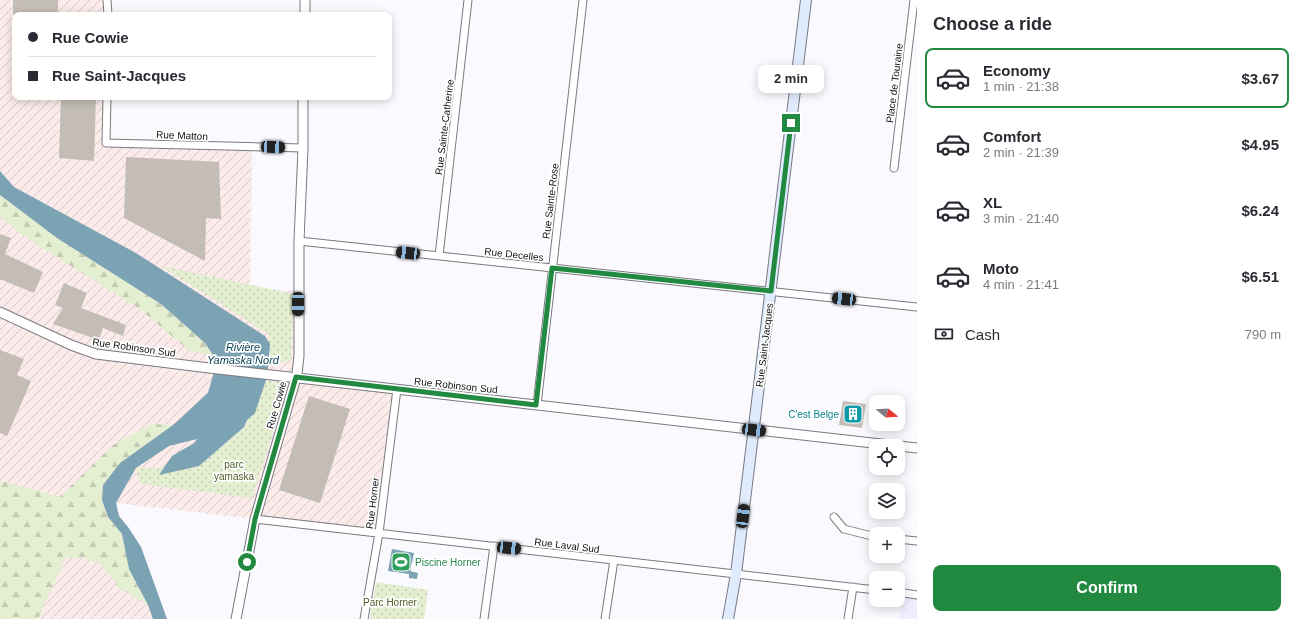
<!DOCTYPE html>
<meta charset="utf-8">
<style>
body{margin:0;font-family:Arial,sans-serif;background:#f7f7f7;color:#2b2b33;height:100vh;display:flex;flex-direction:column;font-size:15px;white-space:nowrap}
*{box-sizing:border-box;margin:0}
p{font-size:13px;color:#7c7c81}
.icon{flex:none;width:22px;height:22px;fill:none;stroke:currentColor;stroke-width:2;stroke-linecap:round;stroke-linejoin:round}
.map{position:relative;flex:1;overflow:hidden}
.panel{display:flex;flex-direction:column;background:#fff;width:380px}
.panel>*{flex:none}
.hud{position:absolute;left:12px;top:12px;width:380px;height:88px;border-radius:8px;box-shadow:0 2px 10px #0003;display:grid;align-content:center;height:88px;padding:0 16px;background:#fff}
.needle{width:26px;rotate:108deg}
.buttons{position:absolute;left:869px;top:395px;display:grid;gap:8px}
.buttons a{display:grid;place-items:center;width:36px;height:36px;border-radius:8px;background:#fff;box-shadow:0 2px 10px #0003;font-size:20px}
.end{position:absolute;width:18px;height:18px;margin:-9px;border:5px solid #218a40;background:#fff;box-shadow:0 0 0 2px #fff}
.from{border-radius:50%}
.bubble{position:absolute;height:28px;border-radius:8px;background:#fff;box-shadow:0 2px 10px #0003;font-size:13px;font-weight:800;line-height:28px;text-align:center}
.car{position:absolute;width:12px;height:24px;margin:-12px -6px;border-radius:5px;box-shadow:0 0 3px 1px #0007;background:linear-gradient(#222 24%,#8ab4d8 0 40%,#222 0 76%,#8ab4d8 0 86%,#222 0)}
.hud b{display:flex;align-items:center;gap:14px;height:38px;font-size:15px}
.hud b+b{border-top:1px solid #e1e1e2}
.hud i{width:10px;height:10px;background:#2b2b33}
ul{padding:0;list-style:none}
li{display:flex;align-items:center;gap:12px;height:60px;margin:0 8px 6px;padding:0 8px;border:2px solid transparent;border-radius:8px}
li div{flex:1}
li b{display:block;font-size:15px}
li em{font-style:normal;font-weight:800}
li.current{border-color:#218a40}
li>.icon{width:36px;height:36px;stroke-width:1.5}
h2{padding:0 16px;font-size:18px;line-height:48px}
.pay{display:flex;align-items:center;gap:10px;height:44px;padding:0 16px;font-size:15px}
.pay p{margin-inline-start:auto}
.primary-button{display:flex;gap:8px;margin-top:auto;padding:8px 16px}
.primary-button a{flex:1;height:46px;border-radius:8px;background:#218a40;color:#fff;font-size:16px;font-weight:800;line-height:46px;text-align:center}
main{display:flex;flex:1;min-height:0}
.map>svg:first-child{display:block}
.industrial{fill:url(#industrial-furrows)}
.education{fill:#efedff}
.forest{fill:url(#forest-firs)}
.park{fill:url(#park-dots)}
.water{fill:#7ca3b4}
.building{fill:#c3bdb6}
.lines{fill:none;stroke-linecap:round;stroke-linejoin:round}
.minor-casing{stroke:#797981;stroke-width:9}
.tertiary-casing{stroke:#797981;stroke-width:11}
.secondary-casing{stroke:#797981;stroke-width:12}
.minor{stroke:#fff;stroke-width:7}
.tertiary{stroke:#fff;stroke-width:9}
.secondary{stroke:#e0ecfe;stroke-width:10}
.route{stroke:#218a40;stroke-width:5}
.labels{text-anchor:middle;stroke-width:3.5;stroke-linejoin:round;paint-order:stroke}
.street-label{font-size:10px;fill:#111114;stroke:#fff}
.culture-label{font-size:10px;fill:#0d838f;stroke:#fff;text-anchor:end}
.park-label{font-size:10px;fill:#4e5d28;stroke:#fff}
.leisure-label{font-size:10px;fill:#27864d;stroke:#fff;text-anchor:start}
.water-label{font-size:11px;font-style:italic;fill:#053e51;stroke:#fff}
</style>
<main>
<div class="map">
<svg width="917" height="619" viewBox="0 0 917 619">
<defs>
<pattern id="industrial-furrows" width="10" height="10" patternUnits="userSpaceOnUse"><rect width="10" height="10" fill="#fbebea"/><path d="M-1 1l2-2M0 10L10 0M9 11l2-2" fill="none" stroke="#d6c8c8"/></pattern>
<pattern id="forest-firs" width="22" height="20" patternUnits="userSpaceOnUse"><rect width="22" height="20" fill="#e4eed0"/><path d="M5 1l3.5 6h-7zM16 11l3.5 6h-7z" fill="#c3cbb2"/></pattern>
<pattern id="park-dots" width="8" height="8" patternUnits="userSpaceOnUse"><rect width="8" height="8" fill="#e4eed0"/><path d="M2 2h.1M6 6h.1" fill="none" stroke="#c3cbb2" stroke-width="1.8" stroke-linecap="round"/></pattern>
</defs>
<rect width="100%" height="100%" fill="#f9f9fe"/>
<path class="industrial" d="M0,0H107L108,15H15V97H107L106,143L252,146L250,289L298,291L296,377L397,389L379,533L116,503L119,516L128,527L141,547L167,619H0Z"/>
<path class="education" d="M905,593L917,595V619H899Z"/>
<path class="forest" d="M0,195L57,238L161,304L205,343L214,357L187,349L141,310L25,237L0,217Z
M152,424L173,425L120,463L103,485L102,500L108,517L122,534L129,569L148,605L120,589L100,564L81,557L65,559L38,619H0V480L59,497L113,445Z"/>
<path class="park" d="M161,266L294,294L291,360L271,364L268,334Z
M266,381L289,382L252,498L141,484L136,468L199,466L244,427Z
M376,582L428,590L424,619H370Z"/>
<path class="water" d="M0,171L14,187L136,253L265,336L270,344L267,377L255,413L247,420L244,427L199,466L159,475L172,456L194,443L197,439L169,446L136,468L116,503L119,516L128,527L141,547L167,619H153L148,605L129,569L122,534L108,517L102,500L103,485L120,463L173,425L208,393L217,361L205,343L161,304L57,238L0,195Z
M392,549L414,553L410,571L418,573L417,579L409,578V574L388,571Z"/>
<path class="building" d="M13,0H58V15H13Z
M61,97H96L94,161L59,158Z
M126,157L219,162L221,219L206,218L205,261L124,218Z
M0,234L11,238L5,254L43,272L34,293L0,279Z
M64,283L87,293L81,308L126,325L123,336L103,328L99,340L53,324L63,308L55,305Z
M0,350L24,359L17,375L31,381L7,436L0,433Z
M309,396L350,409L320,503L279,490Z
M843,401L866,404L862,428L839,425Z"/>
<g class="lines">
<defs>
<path id="minor" d="M107,0L108,15
M107,97L106,143L303,148
M894,168L914,0
M299,241L917,307
M439,256L468,0
M537,405L583,0
M834,517L844,529L876,537
M255,519L876,590
M898,539L917,541
M898,592L917,595
M364,619L379,533L397,389
M484,619L494,546
M605,619L614,560
M848,619L853,587"/>
<path id="tertiary" d="M305,15V0
M0,312L71,345L96,354L209,368L917,448
M236,619L255,519L297,374L299,356V241L303,148V97"/>
<path id="secondary" d="M728,619L736,574L806,0"/>
</defs>
<use href="#minor" class="minor-casing"/>
<use href="#tertiary" class="tertiary-casing"/>
<use href="#secondary" class="secondary-casing"/>
<use href="#minor" class="minor"/>
<use href="#tertiary" class="tertiary"/>
<use href="#secondary" class="secondary"/>
</g>
<g class="lines">
<path class="route" d="M247,562L255,519L296,377L536,405L552,268L771,291L791,123"/>
</g>
<defs>
<symbol id="building-square" viewBox="-11 -11 22 22"><rect x="-9" y="-9" width="18" height="18" rx="4" fill="#0f9aa8" stroke="#fff"/><path d="M-4-6H4V6H1V3H-1V6H-4ZM-2.5-4.3h1.7v1.8h-1.7ZM.8-4.3h1.7v1.8H.8ZM-2.5-1h1.7V.8h-1.7ZM.8-1h1.7V.8H.8Z" fill="#fff"/></symbol>
<symbol id="stadium-square" viewBox="-11 -11 22 22"><rect x="-9" y="-9" width="18" height="18" rx="4" fill="#2e9e5b" stroke="#fff"/><path d="M0-5a6.5 5 0 1 0 0 10a6.5 5 0 1 0 0-10ZM-3.5-1.8h7v3.6h-7Z" fill="#fff"/></symbol>
</defs>
<g fill-rule="evenodd">
<use href="#building-square" x="842" y="403" width="22" height="22"/>
<use href="#stadium-square" x="390" y="551" width="22" height="22"/>
</g>
<g class="labels">
<g class="street-label">
<text transform="translate(894 83) rotate(-83)" y="4">Place de Touraine</text>
<text transform="translate(444 127) rotate(-83)" y="4">Rue Sainte-Catherine</text>
<text transform="translate(182 135) rotate(2)" y="4">Rue Matton</text>
<text transform="translate(550 201) rotate(-83)" y="4">Rue Sainte-Rose</text>
<text transform="translate(514 254) rotate(6)" y="4">Rue Decelles</text>
<text transform="translate(764 345) rotate(-83)" y="4">Rue Saint-Jacques</text>
<text transform="translate(134 347) rotate(8)" y="4">Rue Robinson Sud</text>
<text transform="translate(456 385) rotate(6)" y="4">Rue Robinson Sud</text>
<text transform="translate(276 405) rotate(-74)" y="4">Rue Cowie</text>
<text transform="translate(372 503) rotate(-83)" y="4">Rue Horner</text>
<text transform="translate(567 545) rotate(7)" y="4">Rue Laval Sud</text>
</g>
<g class="culture-label">
<text x="839" y="418">C'est Belge</text>
</g>
<g class="park-label">
<text x="234" y="468">parc<tspan x="234" dy="12">yamaska</tspan></text>
<text x="390" y="606">Parc Horner</text>
</g>
<g class="leisure-label">
<text x="415" y="566">Piscine Horner</text>
</g>
<g class="water-label">
<text x="243" y="351">Rivière<tspan x="243" dy="13">Yamaska Nord</tspan></text>
</g>
</g>
</svg>
<div class="buttons">
<a><svg class="needle" viewBox="-14 -14 28 28"><path d="M0-13l5 13h-10z" fill="#e53935"/><path d="M0 13l5-13h-10z" fill="#7c7c81"/></svg></a>
<a><svg class="icon" aria-label="locate" viewBox="0 0 24 24"><circle cx="12" cy="12" r="6"/><path d="M12 2v4M12 18v4M2 12h4M18 12h4"/></svg></a>
<a><svg class="icon" aria-label="layers" viewBox="0 0 24 24"><path d="M12 4l9 5-9 5-9-5zM3 14l9 5 9-5"/></svg></a>
<a>+</a>
<a>−</a>
</div>
<i class="end from" style="left:247px;top:562px"></i>
<i class="end" style="left:791px;top:123px"></i>
<div class="bubble" style="left:758px;top:65px;width:66px">2 min</div>
<i class="car" style="left:273px;top:147px;rotate:92deg"></i>
<i class="car" style="left:408px;top:253px;rotate:276deg"></i>
<i class="car" style="left:844px;top:299px;rotate:276deg"></i>
<i class="car" style="left:298px;top:304px;rotate:180deg"></i>
<i class="car" style="left:754px;top:430px;rotate:97deg"></i>
<i class="car" style="left:743px;top:516px;rotate:7deg"></i>
<i class="car" style="left:509px;top:548px;rotate:96deg"></i>
<div class="hud">
<b><i class="from"></i>Rue Cowie</b>
<b><i></i>Rue Saint-Jacques</b>
</div>
</div>
<section class="panel">
<h2>Choose a ride</h2>
<ul>
<li class="current"><svg class="icon" aria-label="car" viewBox="0 0 24 24"><path d="M5 17H2v-5l4-1 3-4h7l3 4 3 1v5h-3M9 17h6M6 11h13"/><circle cx="7" cy="17" r="2"/><circle cx="17" cy="17" r="2"/></svg><div><b>Economy</b><p>1 min · 21:38</p></div><em>$3.67</em></li>
<li><svg class="icon" aria-label="car" viewBox="0 0 24 24"><path d="M5 17H2v-5l4-1 3-4h7l3 4 3 1v5h-3M9 17h6M6 11h13"/><circle cx="7" cy="17" r="2"/><circle cx="17" cy="17" r="2"/></svg><div><b>Comfort</b><p>2 min · 21:39</p></div><em>$4.95</em></li>
<li><svg class="icon" aria-label="car" viewBox="0 0 24 24"><path d="M5 17H2v-5l4-1 3-4h7l3 4 3 1v5h-3M9 17h6M6 11h13"/><circle cx="7" cy="17" r="2"/><circle cx="17" cy="17" r="2"/></svg><div><b>XL</b><p>3 min · 21:40</p></div><em>$6.24</em></li>
<li><svg class="icon" aria-label="car" viewBox="0 0 24 24"><path d="M5 17H2v-5l4-1 3-4h7l3 4 3 1v5h-3M9 17h6M6 11h13"/><circle cx="7" cy="17" r="2"/><circle cx="17" cy="17" r="2"/></svg><div><b>Moto</b><p>4 min · 21:41</p></div><em>$6.51</em></li>
</ul>
<div class="pay"><svg class="icon" aria-label="cash" viewBox="0 0 24 24"><path d="M3 7h18v10H3z"/><circle cx="12" cy="12" r="2"/></svg>Cash<p>790 m</p></div>
<div class="primary-button"><a>Confirm</a></div>
</section>
</main>
